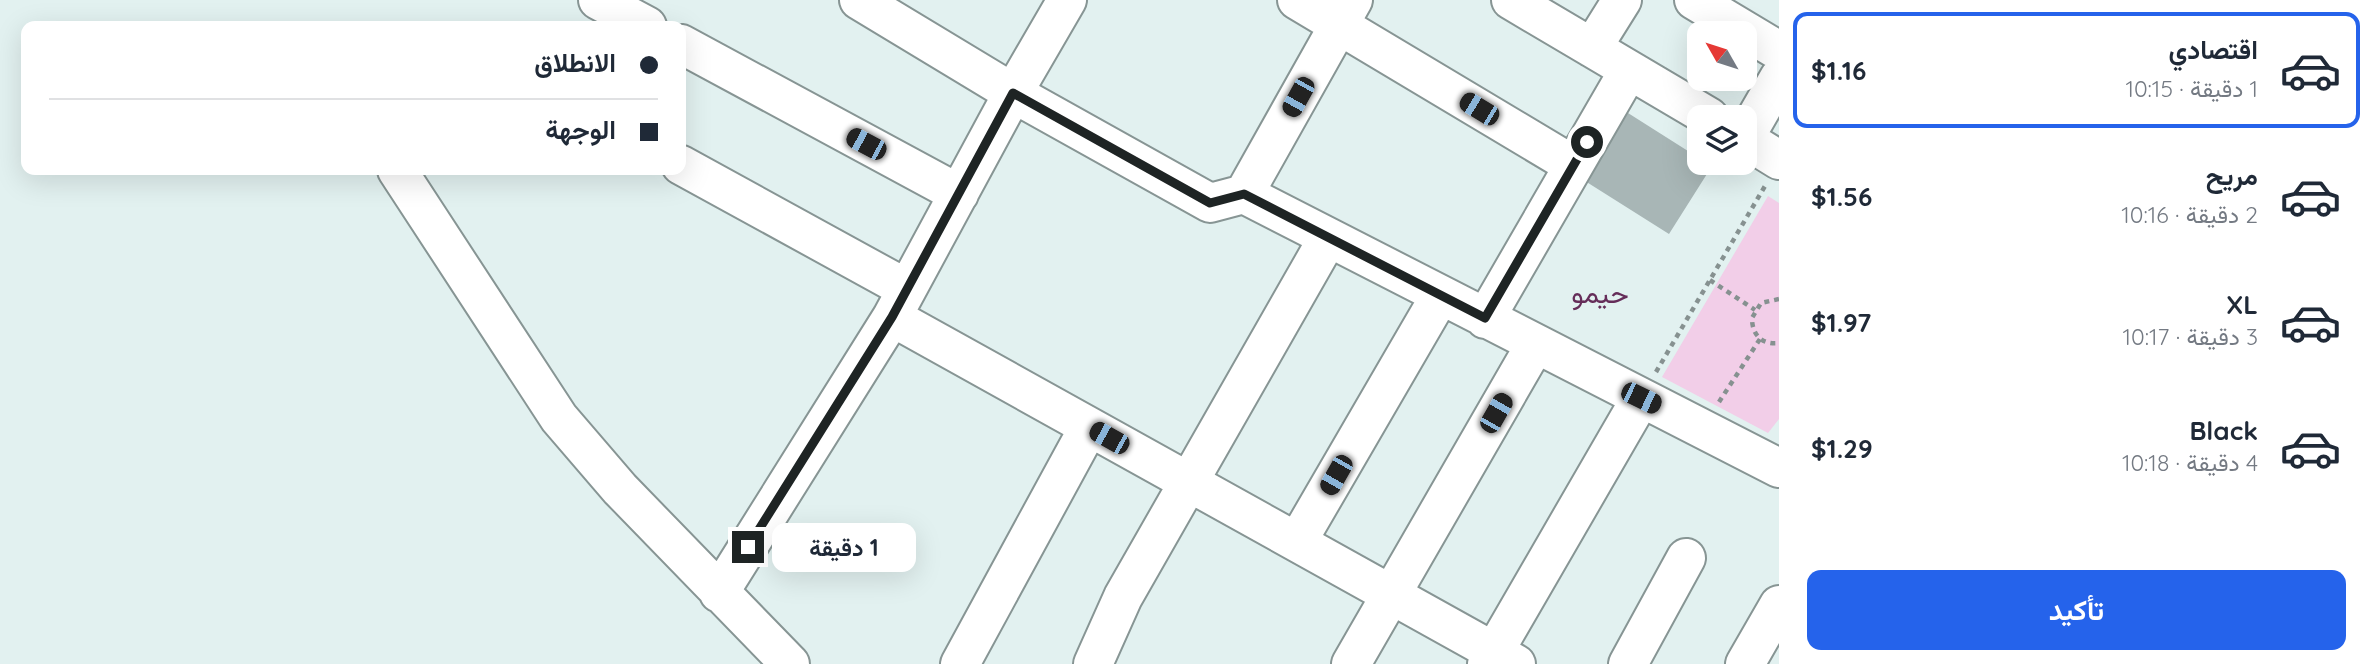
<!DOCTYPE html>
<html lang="ar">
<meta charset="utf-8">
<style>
body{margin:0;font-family:Quicksand,Vazirmatn,sans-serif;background:#f6f6f7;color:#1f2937;direction:rtl;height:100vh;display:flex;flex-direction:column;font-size:26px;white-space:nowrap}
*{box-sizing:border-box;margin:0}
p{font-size:23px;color:#747a83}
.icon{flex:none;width:38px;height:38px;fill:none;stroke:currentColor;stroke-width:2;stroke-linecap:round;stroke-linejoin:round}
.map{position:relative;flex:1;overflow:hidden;direction:ltr}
.drawer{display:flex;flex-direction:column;background:#fff;width:595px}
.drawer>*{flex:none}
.banner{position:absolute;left:21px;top:21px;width:665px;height:154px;border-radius:14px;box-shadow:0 7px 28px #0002;direction:rtl;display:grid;align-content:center;height:154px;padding:0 28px;background:#fff}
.needle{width:46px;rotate:309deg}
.controls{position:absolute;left:1687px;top:21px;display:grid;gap:14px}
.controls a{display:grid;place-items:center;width:70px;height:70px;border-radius:14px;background:#fff;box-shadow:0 7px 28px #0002;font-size:35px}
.end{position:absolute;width:32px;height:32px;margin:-16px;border:9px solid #1e2424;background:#fff;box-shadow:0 0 0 4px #fff}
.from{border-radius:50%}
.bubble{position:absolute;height:49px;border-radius:14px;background:#fff;box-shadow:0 7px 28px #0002;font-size:23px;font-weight:700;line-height:49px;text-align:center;direction:rtl}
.car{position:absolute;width:21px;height:42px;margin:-21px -10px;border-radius:9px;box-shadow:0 0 5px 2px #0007;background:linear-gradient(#222 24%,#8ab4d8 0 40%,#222 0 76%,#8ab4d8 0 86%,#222 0)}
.banner b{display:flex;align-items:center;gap:24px;height:66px;font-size:26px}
.banner b+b{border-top:2px solid #e0e1e3}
.banner i{width:18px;height:18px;background:#1f2937}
ul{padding:12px 0 0;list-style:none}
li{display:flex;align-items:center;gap:21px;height:116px;margin:0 14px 10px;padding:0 14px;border:4px solid transparent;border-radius:14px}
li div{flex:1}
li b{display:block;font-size:26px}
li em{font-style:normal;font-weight:700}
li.selected{border-color:#2563eb}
li>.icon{width:63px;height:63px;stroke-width:1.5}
.cta{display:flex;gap:14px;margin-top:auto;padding:14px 28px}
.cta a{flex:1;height:80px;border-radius:14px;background:#2563eb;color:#fff;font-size:28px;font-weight:700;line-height:80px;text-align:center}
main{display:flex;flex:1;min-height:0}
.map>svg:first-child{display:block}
.green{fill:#f2cee8}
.building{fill:#a8b6b6}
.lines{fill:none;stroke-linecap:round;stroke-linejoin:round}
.minor-casing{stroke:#879594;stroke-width:42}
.path{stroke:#869190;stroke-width:4.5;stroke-dasharray:5 5;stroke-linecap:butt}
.minor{stroke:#fff;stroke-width:38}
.route{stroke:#1e2424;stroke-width:9}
.labels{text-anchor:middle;stroke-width:7;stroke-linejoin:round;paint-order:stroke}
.quarter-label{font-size:28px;fill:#652d59;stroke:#e2f1f0}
</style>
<main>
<section class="drawer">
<ul>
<li class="selected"><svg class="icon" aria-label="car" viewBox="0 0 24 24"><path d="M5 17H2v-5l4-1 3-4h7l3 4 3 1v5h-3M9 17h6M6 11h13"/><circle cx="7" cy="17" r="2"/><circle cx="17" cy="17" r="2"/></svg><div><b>اقتصادي</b><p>1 دقيقة · 10:15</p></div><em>$1.16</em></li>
<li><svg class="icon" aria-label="car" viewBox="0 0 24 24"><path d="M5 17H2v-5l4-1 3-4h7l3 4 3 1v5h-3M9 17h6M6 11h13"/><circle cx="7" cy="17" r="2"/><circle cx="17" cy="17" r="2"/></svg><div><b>مريح</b><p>2 دقيقة · 10:16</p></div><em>$1.56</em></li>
<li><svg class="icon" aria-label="car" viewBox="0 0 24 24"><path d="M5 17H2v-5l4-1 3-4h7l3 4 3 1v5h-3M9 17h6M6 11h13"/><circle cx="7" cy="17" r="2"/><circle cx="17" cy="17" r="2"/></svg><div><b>XL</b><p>3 دقيقة · 10:17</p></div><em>$1.97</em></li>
<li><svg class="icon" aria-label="car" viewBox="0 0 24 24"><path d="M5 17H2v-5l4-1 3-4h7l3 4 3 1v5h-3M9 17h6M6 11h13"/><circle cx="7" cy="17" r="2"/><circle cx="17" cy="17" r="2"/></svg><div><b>Black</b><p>4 دقيقة · 10:18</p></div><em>$1.29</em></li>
</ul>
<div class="cta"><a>تأكيد</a></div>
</section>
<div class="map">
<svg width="1779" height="664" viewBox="0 0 1779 664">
<rect width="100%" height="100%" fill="#e2f1f0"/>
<path class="green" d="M1768,196L1779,203V419L1768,433L1662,377Z"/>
<path class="building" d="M1628,113L1699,158V163L1712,166L1669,234L1585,181Z"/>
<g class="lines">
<defs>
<path id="minor" d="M598,0L647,26
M859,0L1013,93L1210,203L1244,194L1779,468
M1297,0L1573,165
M1511,0L1709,117
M1694,0L1779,51
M681,44L959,194
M1592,48L1622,0
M1745,137L1779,78
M1745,139L1779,160
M681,165L907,289
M397,170L559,418L620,489L790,664
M1244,194L1353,0
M892,317L1516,664
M1485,319L1629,70
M1297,542L1440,296
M719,593L892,317L1013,93L1067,0
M960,664L1089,427
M1093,664L1123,597L1328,238
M1351,664L1535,345
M1487,664L1641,398
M1628,664L1686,558
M1745,664L1779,605"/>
</defs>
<use href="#minor" class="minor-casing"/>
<path class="path" d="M1710,280L1755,310
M1779,299L1761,303L1752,318C1752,335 1762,345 1779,343
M1656,372L1765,186
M1719,402L1760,339"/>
<use href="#minor" class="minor"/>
</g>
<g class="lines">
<path class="route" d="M748,547L892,317L1013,93L1210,203L1244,194L1485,318L1587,142"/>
</g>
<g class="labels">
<g class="quarter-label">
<text x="1600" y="303">حيمو</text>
</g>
</g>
</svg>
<div class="controls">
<a><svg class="needle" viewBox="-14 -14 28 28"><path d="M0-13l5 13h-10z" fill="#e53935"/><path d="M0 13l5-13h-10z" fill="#747a83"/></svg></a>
<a><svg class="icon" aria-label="layers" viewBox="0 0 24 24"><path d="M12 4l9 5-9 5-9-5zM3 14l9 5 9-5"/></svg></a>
</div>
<i class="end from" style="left:1587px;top:142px"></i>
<i class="end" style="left:748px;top:547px"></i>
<div class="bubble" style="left:772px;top:523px;width:144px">1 دقيقة</div>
<i class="car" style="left:1298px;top:97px;rotate:209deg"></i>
<i class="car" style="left:1479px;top:109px;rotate:301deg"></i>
<i class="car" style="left:866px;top:144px;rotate:298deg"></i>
<i class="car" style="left:1641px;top:398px;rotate:116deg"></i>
<i class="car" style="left:1496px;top:413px;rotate:30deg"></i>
<i class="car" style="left:1109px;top:438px;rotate:299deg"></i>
<i class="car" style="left:1336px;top:475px;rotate:210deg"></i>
<div class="banner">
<b><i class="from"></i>الانطلاق</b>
<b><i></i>الوجهة</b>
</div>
</div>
</main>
